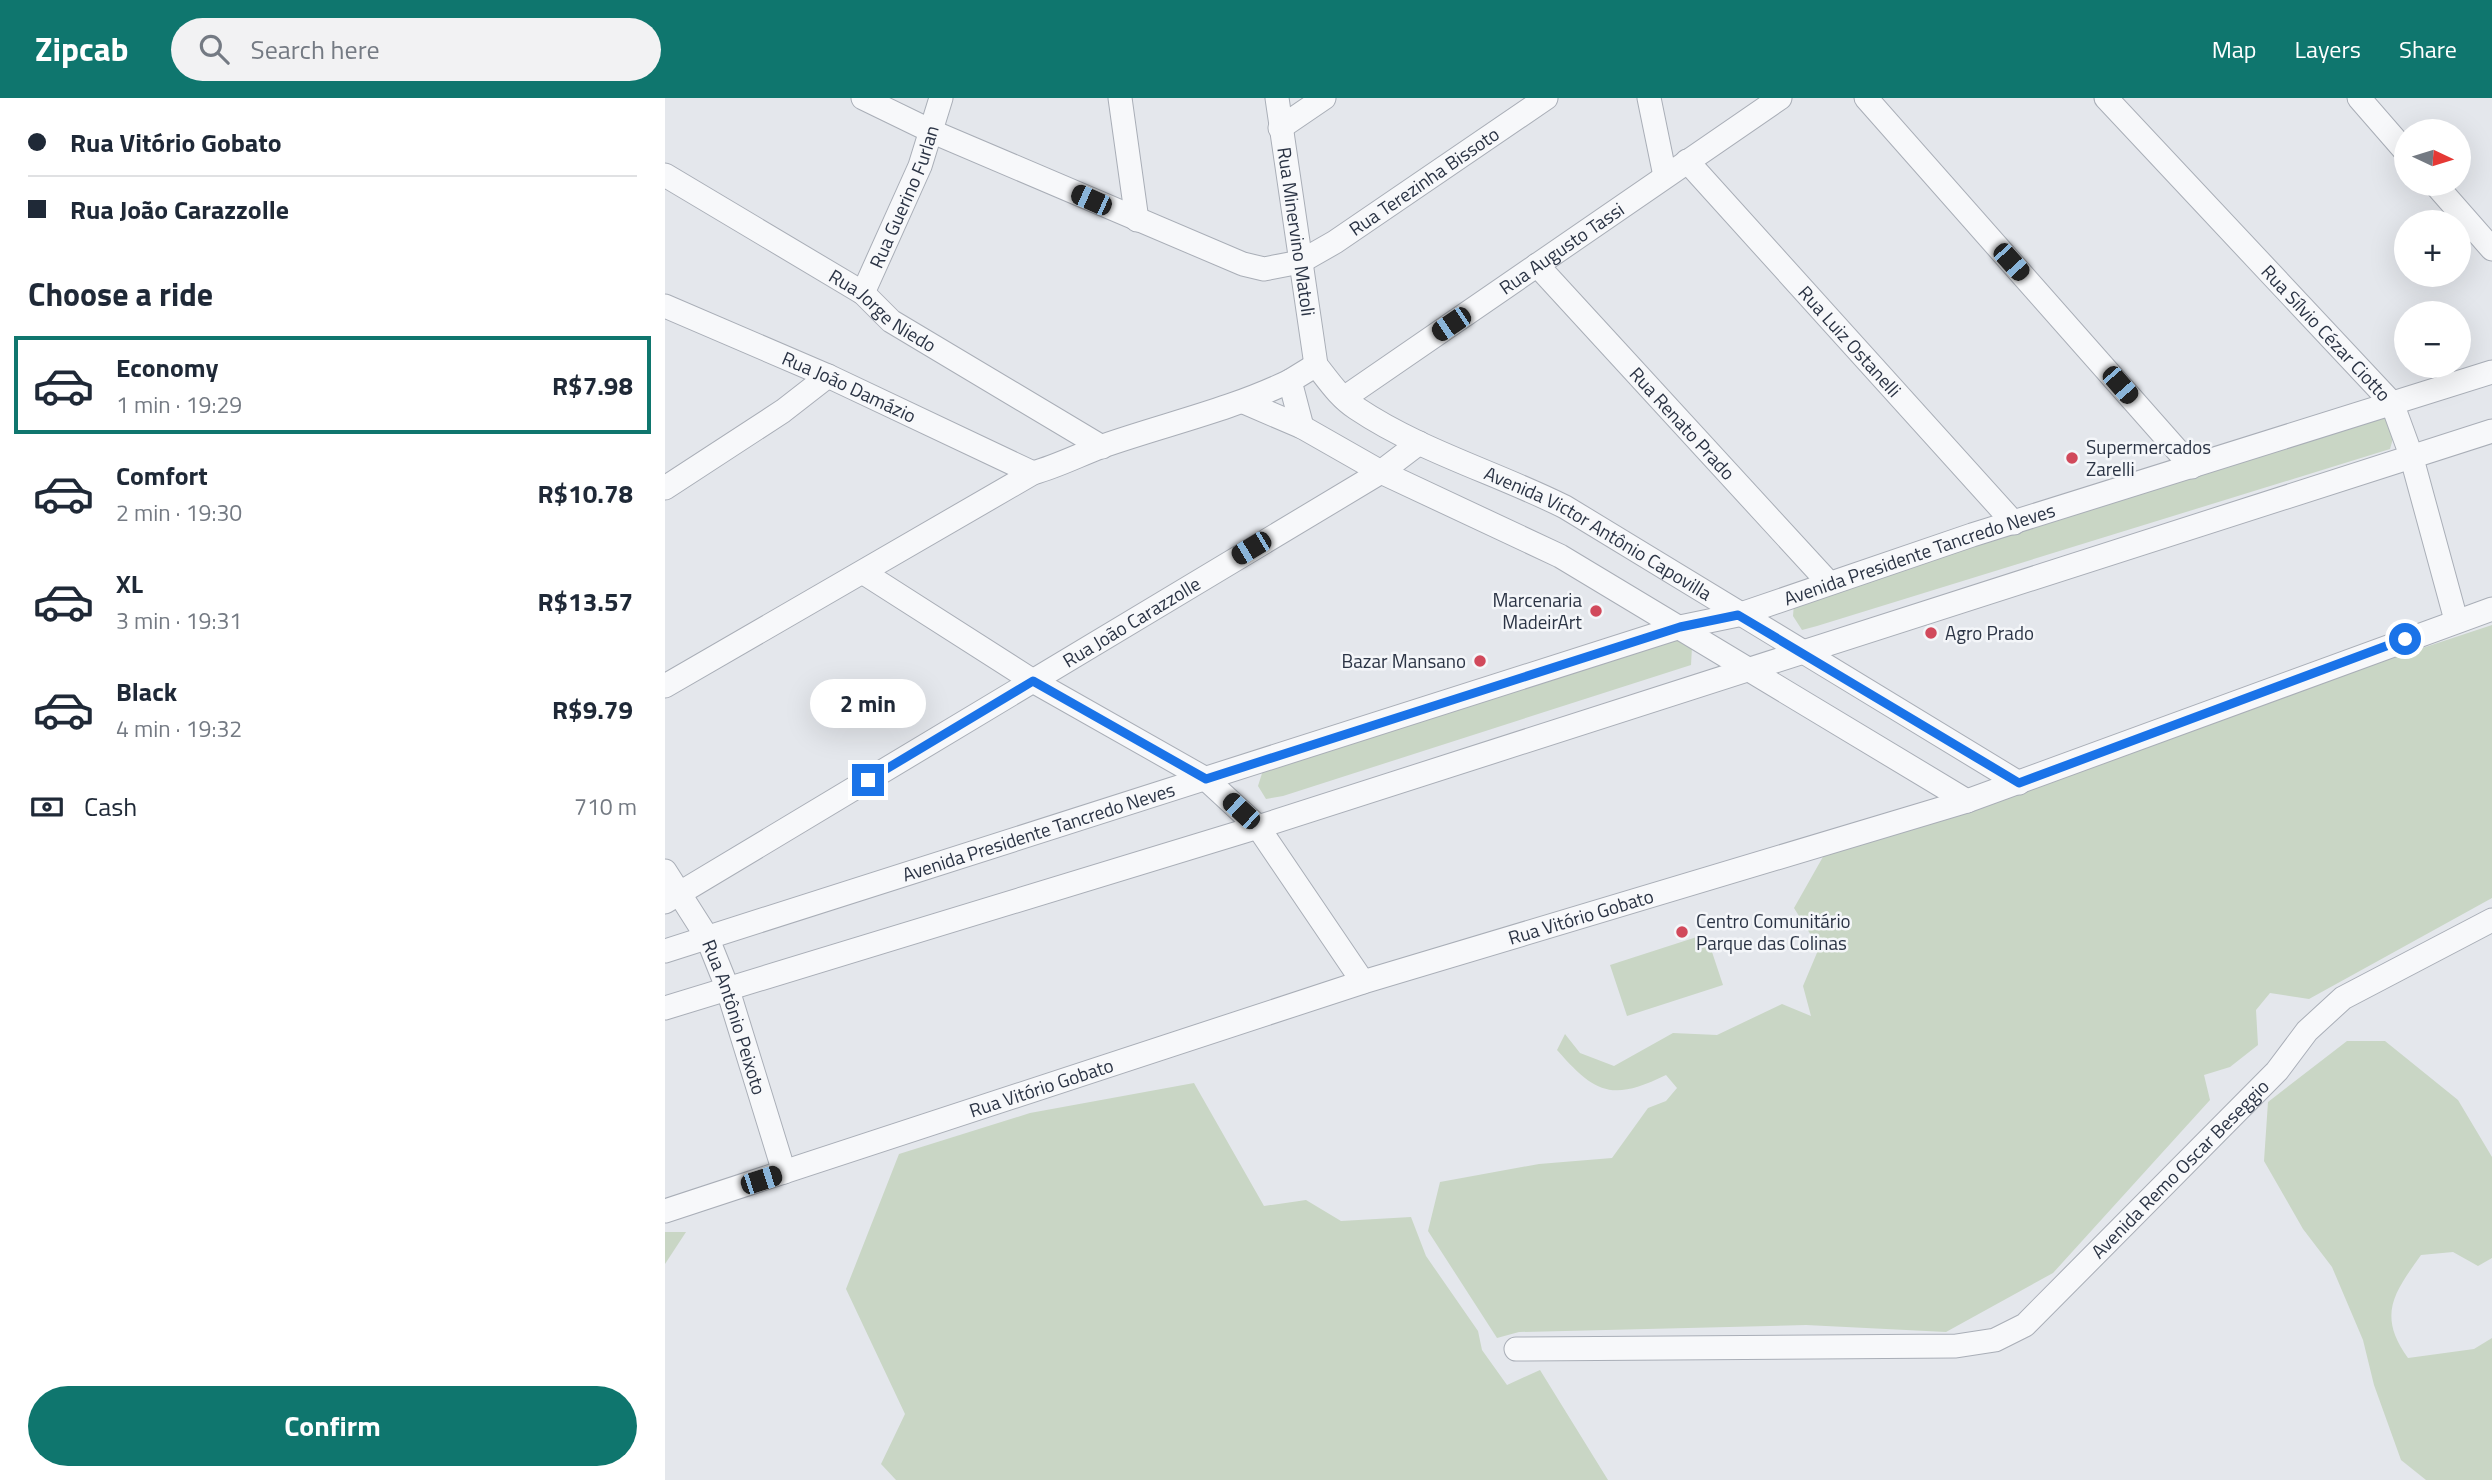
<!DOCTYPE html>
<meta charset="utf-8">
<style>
body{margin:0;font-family:"Titillium Web",sans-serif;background:#f2f2f3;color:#1f2937;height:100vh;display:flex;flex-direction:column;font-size:26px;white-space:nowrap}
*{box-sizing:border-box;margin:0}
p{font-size:23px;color:#747a83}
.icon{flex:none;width:38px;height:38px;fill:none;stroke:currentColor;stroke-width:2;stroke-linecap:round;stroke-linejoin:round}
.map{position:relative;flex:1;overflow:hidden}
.sheet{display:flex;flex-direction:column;background:#fff;width:665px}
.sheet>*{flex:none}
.top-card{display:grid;align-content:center;height:154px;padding:0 28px;background:#fff}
.needle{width:46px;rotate:94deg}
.buttons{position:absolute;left:1729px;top:21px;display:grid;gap:14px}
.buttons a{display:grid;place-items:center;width:77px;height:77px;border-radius:50%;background:#fff;box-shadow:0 7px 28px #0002;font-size:35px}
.end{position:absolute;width:32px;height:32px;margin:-16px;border:9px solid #1a73e8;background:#fff;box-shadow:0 0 0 4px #fff}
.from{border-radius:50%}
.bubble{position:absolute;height:49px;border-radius:24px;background:#fff;box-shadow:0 7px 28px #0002;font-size:23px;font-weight:700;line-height:49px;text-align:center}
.car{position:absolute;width:21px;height:42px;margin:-21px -10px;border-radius:9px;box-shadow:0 0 5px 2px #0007;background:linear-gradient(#222 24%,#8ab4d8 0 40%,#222 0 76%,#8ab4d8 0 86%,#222 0)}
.top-card b{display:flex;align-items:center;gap:24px;height:66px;font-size:26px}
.top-card b+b{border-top:2px solid #e0e1e3}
.top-card i{width:18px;height:18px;background:#1f2937}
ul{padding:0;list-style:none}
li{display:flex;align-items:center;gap:21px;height:98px;margin:0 14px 10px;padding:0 14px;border:4px solid transparent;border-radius:0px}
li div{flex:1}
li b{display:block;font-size:26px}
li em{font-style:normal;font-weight:700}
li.current{border-color:#0f766e}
li>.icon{width:63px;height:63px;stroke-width:1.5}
h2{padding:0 28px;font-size:32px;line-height:84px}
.pay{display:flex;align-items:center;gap:18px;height:77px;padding:0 28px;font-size:26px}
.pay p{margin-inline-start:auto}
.primary-button{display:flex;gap:14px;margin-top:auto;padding:14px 28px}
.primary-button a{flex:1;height:80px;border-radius:42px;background:#0f766e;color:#fff;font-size:28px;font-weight:700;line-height:80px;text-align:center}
header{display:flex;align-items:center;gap:42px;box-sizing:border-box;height:98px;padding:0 35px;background:#0f766e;color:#fff}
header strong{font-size:33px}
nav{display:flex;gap:38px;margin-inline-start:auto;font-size:24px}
.search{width:490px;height:63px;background:#f2f2f3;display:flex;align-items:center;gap:18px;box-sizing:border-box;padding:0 24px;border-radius:38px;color:#747a83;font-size:26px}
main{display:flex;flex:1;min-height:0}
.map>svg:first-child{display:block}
.green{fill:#c9d6c5}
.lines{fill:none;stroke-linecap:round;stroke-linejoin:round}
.minor-casing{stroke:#a9aeb7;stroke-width:25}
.minor{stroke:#f7f8fa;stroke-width:23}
.route{stroke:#1a73e8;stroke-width:9}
.poi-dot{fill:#d1495b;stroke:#f4f6f9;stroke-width:2.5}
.labels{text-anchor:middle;stroke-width:5;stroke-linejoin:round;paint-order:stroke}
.street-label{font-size:19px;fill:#2b3445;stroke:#f4f6f9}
.poi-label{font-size:19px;fill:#2b3445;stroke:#f4f6f9;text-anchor:start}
</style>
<header>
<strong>Zipcab</strong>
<div class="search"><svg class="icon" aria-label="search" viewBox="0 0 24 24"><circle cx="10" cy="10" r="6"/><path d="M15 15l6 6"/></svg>Search here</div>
<nav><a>Map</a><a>Layers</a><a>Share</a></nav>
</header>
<main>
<section class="sheet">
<div class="top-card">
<b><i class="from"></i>Rua Vitório Gobato</b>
<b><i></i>Rua João Carazzolle</b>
</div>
<h2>Choose a ride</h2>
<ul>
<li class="current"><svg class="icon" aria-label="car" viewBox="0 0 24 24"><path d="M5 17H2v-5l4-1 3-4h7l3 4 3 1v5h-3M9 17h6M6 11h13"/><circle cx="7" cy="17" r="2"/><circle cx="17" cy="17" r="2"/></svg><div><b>Economy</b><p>1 min · 19:29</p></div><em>R$7.98</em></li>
<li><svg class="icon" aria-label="car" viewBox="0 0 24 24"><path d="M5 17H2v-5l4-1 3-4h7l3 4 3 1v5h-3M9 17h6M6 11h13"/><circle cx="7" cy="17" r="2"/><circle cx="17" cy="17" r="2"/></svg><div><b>Comfort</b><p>2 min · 19:30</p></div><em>R$10.78</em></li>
<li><svg class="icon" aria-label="car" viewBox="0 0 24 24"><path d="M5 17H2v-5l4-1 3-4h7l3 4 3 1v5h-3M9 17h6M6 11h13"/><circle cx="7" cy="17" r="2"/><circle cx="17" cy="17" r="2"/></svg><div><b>XL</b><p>3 min · 19:31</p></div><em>R$13.57</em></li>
<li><svg class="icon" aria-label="car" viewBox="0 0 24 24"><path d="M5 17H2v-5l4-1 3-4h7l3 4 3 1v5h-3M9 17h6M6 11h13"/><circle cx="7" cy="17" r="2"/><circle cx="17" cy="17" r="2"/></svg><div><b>Black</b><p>4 min · 19:32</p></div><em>R$9.79</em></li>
</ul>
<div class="pay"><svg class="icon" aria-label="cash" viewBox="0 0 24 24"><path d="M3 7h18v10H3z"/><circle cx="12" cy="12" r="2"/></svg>Cash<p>710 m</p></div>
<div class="primary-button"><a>Confirm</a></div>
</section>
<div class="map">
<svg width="1827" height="1382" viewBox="0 0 1827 1382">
<rect width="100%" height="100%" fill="#e4e7ec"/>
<path class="green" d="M1713,318L1723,321L1729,337L1725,351L1152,528L1137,532L1128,518L1129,505Z
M1827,527V800L1644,901L1605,895L1591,912L1593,947L1565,969L1539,977L1545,1002L1388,1175L1281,1234L1141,1227L854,1234L832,1240L763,1133L775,1084L874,1066L947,1060L983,1010L1001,1003L1012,990L1001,977C946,1004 930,995 892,952L900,936L915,955L949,968L1008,935L1052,937L1117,906L1146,918L1138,888L1154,850L1129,810L1159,757L1327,706L1703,568Z
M1008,539L1027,549L1026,567L618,698L601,701L593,688L599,669Z
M1041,836L1058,887L962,918L945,867Z
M1682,943H1720L1793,1002L1827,1059V1160L1813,1168L1788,1154L1756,1157C1729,1195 1712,1217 1743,1260L1809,1251L1827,1240V1382H1761L1736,1362L1709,1287L1698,1242L1667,1169L1638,1131L1599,1063L1603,1004Z
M529,985L599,1108L641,1102L676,1123L746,1119L761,1158L813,1233L817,1252L842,1287L875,1272L943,1382H231L216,1366L240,1316L181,1191L234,1056L365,1015Z
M0,1134H21L0,1166Z"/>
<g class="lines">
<defs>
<g id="minor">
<path id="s1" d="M198,0L268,34L578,166L599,171L635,164L670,144L881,0"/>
<path d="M455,0L472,122"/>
<path id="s2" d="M612,0L651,267"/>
<path d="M984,0L1000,78"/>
<path d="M1201,0L1527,369"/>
<path id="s3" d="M1441,0L1727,305L1746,357L1791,522"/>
<path d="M1694,0L1741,54"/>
<path d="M615,30L659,0"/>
<path id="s4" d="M1022,63L1349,425"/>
<path id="s5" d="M0,77L198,195L226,223L437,349"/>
<path d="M1770,86L1827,151"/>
<path id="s6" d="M872,167L1164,485"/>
<path id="s7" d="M198,195L255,68L276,0"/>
<path id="s8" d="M0,208L163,278L368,375"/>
<path id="s9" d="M679,300L1115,0"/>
<path d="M581,305L637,329L716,374L895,458L1302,703"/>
<path id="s10" d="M637,329L625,283L651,267C663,282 674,299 691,310C755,353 832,375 900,409L1354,685"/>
<path d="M0,390L118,313L163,278"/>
<path d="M199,475L368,583L541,681L593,729L698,884"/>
<path d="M0,588L368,375C393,368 414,357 438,348C501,326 565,312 625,283"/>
<path id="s11" d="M0,773L42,839L62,889L119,1074"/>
<path id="s12" d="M0,804L716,374L754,345"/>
<path id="s13" d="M0,853L1015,529L1073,517L1307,437L1827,274"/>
<path d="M0,910L593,729L1827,333"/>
<path id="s14" d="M0,1113L698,884L1302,703L1827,511"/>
<path id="s15" d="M851,1251L1291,1248L1330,1242L1360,1227L1612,973L1642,933L1678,900L1827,822"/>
</g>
</defs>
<use href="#minor" class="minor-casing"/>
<use href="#minor" class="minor"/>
</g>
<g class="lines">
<path class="route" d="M203,682L368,583L541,681L1015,529L1073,517L1354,685L1740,541"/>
</g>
<g class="poi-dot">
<circle cx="1407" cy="360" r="7"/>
<circle cx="931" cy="513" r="7"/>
<circle cx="1266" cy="535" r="7"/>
<circle cx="815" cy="563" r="7"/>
<circle cx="1017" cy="834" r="7"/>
</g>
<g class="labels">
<g class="street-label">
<text dy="7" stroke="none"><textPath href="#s1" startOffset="621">Rua Terezinha Bissoto</textPath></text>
<text dy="7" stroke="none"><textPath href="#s7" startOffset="105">Rua Guerino Furlan</textPath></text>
<text dy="7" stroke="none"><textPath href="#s2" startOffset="135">Rua Minervino Matoli</textPath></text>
<text dy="7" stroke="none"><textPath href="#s9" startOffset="264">Rua Augusto Tassi</textPath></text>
<text dy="7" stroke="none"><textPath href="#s5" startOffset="257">Rua Jorge Niedo</textPath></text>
<text dy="7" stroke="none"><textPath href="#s3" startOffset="322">Rua Sílvio Cézar Ciotto</textPath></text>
<text dy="7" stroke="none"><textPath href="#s4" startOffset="243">Rua Luiz Ostanelli</textPath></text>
<text dy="7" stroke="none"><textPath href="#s8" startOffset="201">Rua João Damázio</textPath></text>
<text dy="7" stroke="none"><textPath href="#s6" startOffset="215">Rua Renato Prado</textPath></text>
<text dy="7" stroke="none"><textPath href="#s10" startOffset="410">Avenida Victor Antônio Capovilla</textPath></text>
<text dy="7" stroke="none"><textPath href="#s13" startOffset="1316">Avenida Presidente Tancredo Neves</textPath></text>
<text dy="7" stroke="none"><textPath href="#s12" startOffset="544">Rua João Carazzolle</textPath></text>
<text dy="7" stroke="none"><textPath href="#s13" startOffset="392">Avenida Presidente Tancredo Neves</textPath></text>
<text dy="7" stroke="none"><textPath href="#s14" startOffset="962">Rua Vitório Gobato</textPath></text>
<text dy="7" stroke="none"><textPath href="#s11" startOffset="163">Rua Antônio Peixoto</textPath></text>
<text dy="7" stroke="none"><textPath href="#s14" startOffset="396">Rua Vitório Gobato</textPath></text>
<text dy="7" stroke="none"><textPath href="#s15" startOffset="733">Avenida Remo Oscar Beseggio</textPath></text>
</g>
<g class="poi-label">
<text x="1421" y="356">Supermercados<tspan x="1421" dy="22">Zarelli</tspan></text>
<text x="917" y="509" text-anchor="end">Marcenaria<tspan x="917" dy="22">MadeirArt</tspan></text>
<text x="1280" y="542">Agro Prado</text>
<text x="801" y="570" text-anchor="end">Bazar Mansano</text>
<text x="1031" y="830">Centro Comunitário<tspan x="1031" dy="22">Parque das Colinas</tspan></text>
</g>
</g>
</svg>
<div class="buttons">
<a><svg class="needle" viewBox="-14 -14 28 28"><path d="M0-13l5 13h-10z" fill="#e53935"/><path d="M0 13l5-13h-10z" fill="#747a83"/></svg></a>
<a>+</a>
<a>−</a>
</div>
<i class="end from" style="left:1740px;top:541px"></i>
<i class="end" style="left:203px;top:682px"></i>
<div class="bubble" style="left:145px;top:581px;width:116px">2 min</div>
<i class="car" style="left:426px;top:102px;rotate:294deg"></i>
<i class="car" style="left:1346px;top:164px;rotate:138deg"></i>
<i class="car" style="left:786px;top:226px;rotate:236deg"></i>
<i class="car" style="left:1455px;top:287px;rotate:139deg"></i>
<i class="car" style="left:586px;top:450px;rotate:239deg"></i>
<i class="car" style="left:576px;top:713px;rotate:313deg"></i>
<i class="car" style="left:96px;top:1082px;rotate:72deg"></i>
</div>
</main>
